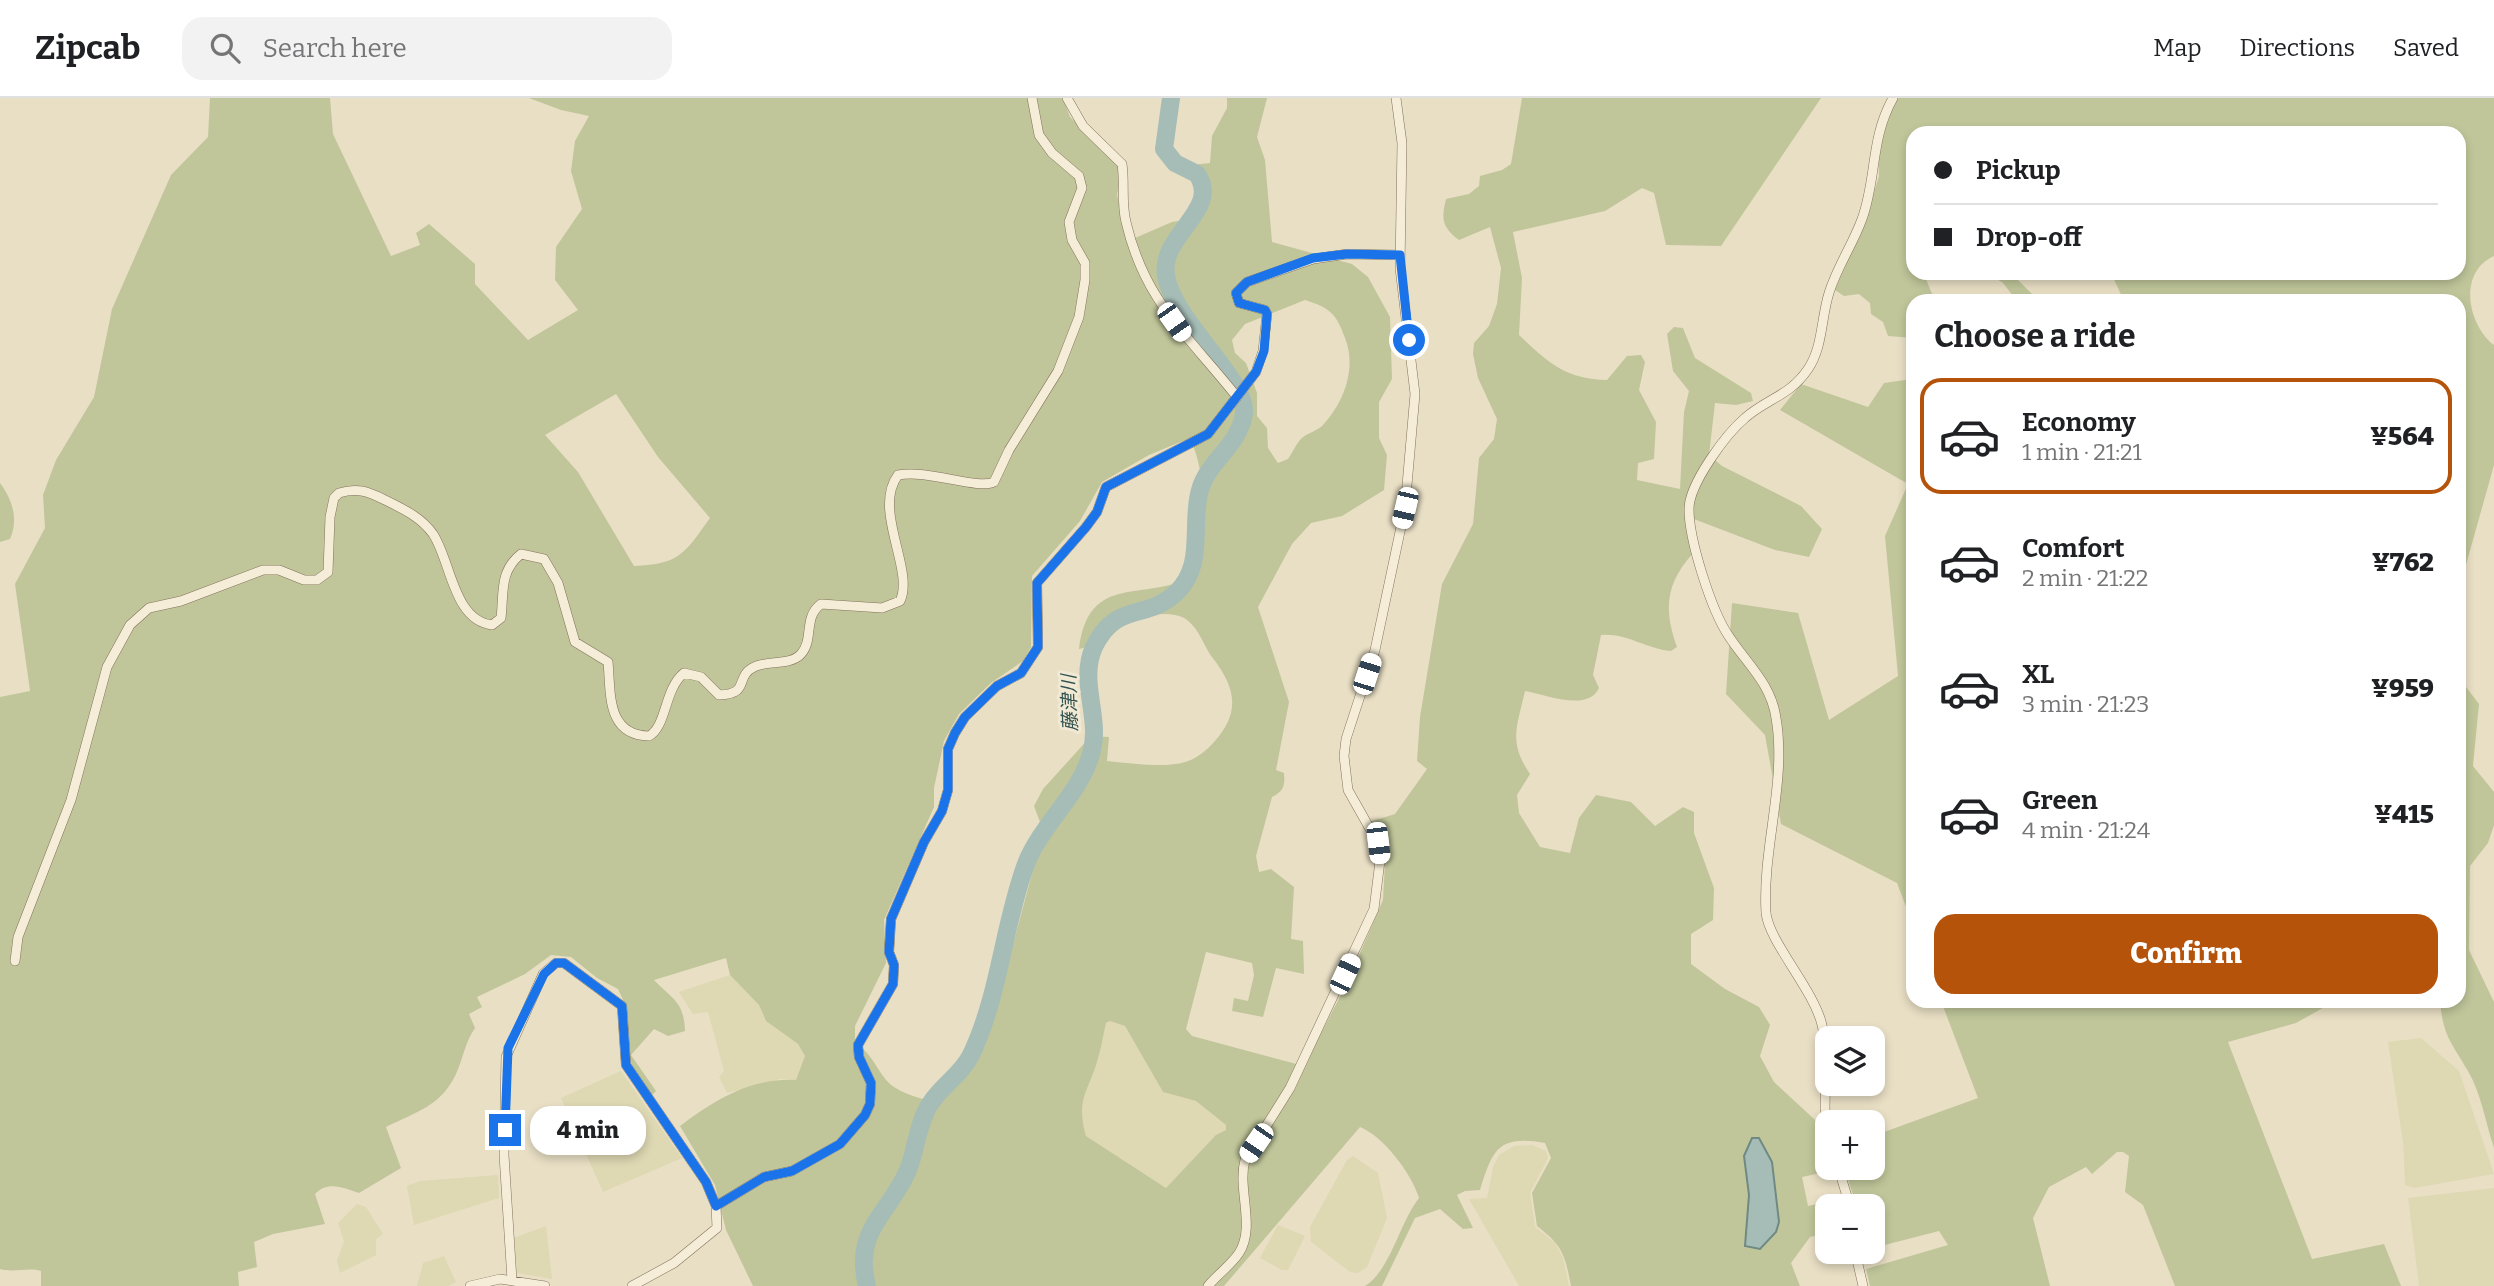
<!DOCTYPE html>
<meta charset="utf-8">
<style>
body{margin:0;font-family:Bitter,"Noto Sans JP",serif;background:#f2f2f2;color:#202124;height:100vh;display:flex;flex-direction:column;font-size:26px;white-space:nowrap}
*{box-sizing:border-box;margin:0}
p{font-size:23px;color:#757577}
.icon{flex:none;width:38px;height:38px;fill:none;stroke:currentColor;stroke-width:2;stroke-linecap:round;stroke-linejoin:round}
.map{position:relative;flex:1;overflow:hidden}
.panel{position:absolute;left:1906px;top:196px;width:560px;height:714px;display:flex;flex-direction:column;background:#fff;border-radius:21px;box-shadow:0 4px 10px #0003}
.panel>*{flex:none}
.banner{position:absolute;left:1906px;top:28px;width:560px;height:154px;border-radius:21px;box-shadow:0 4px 10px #0003;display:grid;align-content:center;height:154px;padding:0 28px;background:#fff}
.buttons{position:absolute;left:1815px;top:928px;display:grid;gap:14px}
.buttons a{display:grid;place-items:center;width:70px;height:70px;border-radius:14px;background:#fff;box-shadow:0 4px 10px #0003;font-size:35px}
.end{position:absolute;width:32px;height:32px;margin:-16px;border:9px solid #1a73e8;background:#fff;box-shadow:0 0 0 4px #fff}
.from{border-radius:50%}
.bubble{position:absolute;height:49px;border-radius:21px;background:#fff;box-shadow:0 4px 10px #0003;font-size:23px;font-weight:800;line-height:49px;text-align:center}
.car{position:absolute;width:21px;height:42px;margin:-21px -10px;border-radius:9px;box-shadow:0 0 5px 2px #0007;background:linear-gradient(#fff 24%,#345 0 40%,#fff 0 76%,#345 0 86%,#fff 0)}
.banner b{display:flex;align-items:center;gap:24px;height:66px;font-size:26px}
.banner b+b{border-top:2px solid #e0e0e0}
.banner i{width:18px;height:18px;background:#202124}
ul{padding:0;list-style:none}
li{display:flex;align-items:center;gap:21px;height:116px;margin:0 14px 10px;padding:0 14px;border:4px solid transparent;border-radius:21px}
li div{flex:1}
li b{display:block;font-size:26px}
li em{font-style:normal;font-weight:800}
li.selected{border-color:#b45309}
li>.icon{width:63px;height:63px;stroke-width:1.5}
h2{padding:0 28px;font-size:32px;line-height:84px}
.button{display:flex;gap:14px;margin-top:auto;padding:14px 28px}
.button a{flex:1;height:80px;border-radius:21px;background:#b45309;color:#fff;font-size:28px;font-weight:800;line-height:80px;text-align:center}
header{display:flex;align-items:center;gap:42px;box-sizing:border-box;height:98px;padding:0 35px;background:#fff;border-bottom:2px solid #e0e0e0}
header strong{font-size:33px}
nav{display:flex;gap:38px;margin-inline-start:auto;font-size:24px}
.search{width:490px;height:63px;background:#f2f2f2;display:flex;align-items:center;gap:18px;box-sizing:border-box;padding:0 24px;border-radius:21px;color:#757577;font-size:26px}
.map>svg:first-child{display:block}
.farmland{fill:#ded8b3}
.green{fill:#c0c69a;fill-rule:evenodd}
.water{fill:#a6bdb7;stroke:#6e8a83;stroke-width:2}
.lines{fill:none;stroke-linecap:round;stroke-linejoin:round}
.river{stroke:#a6bdb7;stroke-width:18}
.minor-casing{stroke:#82715d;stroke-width:10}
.minor{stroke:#f5edd7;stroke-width:9}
.route{stroke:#1a73e8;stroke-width:9}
.labels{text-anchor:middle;stroke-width:6;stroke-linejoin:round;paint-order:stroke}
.water-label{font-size:19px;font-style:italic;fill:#305250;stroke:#f1e9d3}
</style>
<header>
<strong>Zipcab</strong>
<div class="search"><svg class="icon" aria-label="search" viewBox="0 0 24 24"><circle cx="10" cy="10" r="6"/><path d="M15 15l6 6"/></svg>Search here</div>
<nav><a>Map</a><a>Directions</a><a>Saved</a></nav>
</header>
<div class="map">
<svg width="2494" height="1188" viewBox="0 0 2494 1188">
<rect width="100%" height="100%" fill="#e9dfc5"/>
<path class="farmland" d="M730,877L759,907L766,923L798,946L805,958L796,982L780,981L727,995L719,979L724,973L708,914L693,916L679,894Z
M1110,923L1125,928L1163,994L1196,1003L1226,1027V1033L1166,1090L1086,1038L1080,1017L1082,999L1097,965L1106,925Z
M2421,940L2459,973L2494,1076L2414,1090L2405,1087L2403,1044L2388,944Z
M621,973L682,1060L603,1094L561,1000Z
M1532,1047L1546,1053L1548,1060L1530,1095L1535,1129L1555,1145L1563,1160L1569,1188H1519L1469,1101L1487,1100L1493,1069L1499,1057L1514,1048Z
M1353,1058L1378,1075L1387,1120L1367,1169L1358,1175L1350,1174L1311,1144L1310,1129L1347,1062Z
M498,1077L499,1100L414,1127L407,1088L420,1083Z
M2494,1090V1188H2419L2408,1100Z
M357,1106L366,1109L383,1136L376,1141V1157L340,1175L337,1163L344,1143L338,1125Z
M1278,1127L1305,1138L1288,1172H1282L1260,1160Z
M546,1128L552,1181L517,1175L514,1140Z
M444,1158L456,1184L448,1188H417L423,1165Z"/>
<path class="green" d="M210,0H330L333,36L391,158L420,147L416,135L429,126L475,166V186L528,242L578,212L555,182L556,149L582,111L571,73L575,43L589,18L561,12L529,0H1063L1070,19L1118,65L1121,74L1117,97L1128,143L1172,124L1184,122L1195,103L1193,67L1210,65L1212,38L1227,10V0H1267L1257,39L1265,62L1272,144L1352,166L1368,179L1390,219L1392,281L1379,304V340L1387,357L1384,392L1342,418L1311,425L1292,446L1258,509L1289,604L1276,672L1284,675C1285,688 1284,693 1272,699L1256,758L1259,774L1271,771L1294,789L1291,841L1303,843L1304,876L1276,870L1263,919L1232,913L1234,900L1248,903L1254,877L1252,865L1206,854L1186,931L1192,938L1304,968L1346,887L1383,802L1386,746L1369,724L1395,716L1427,671L1417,663L1420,619L1442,486L1473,426L1479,360L1494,341L1497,321L1478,280L1473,256L1474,245L1489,228L1497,206L1501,170L1490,129L1459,142C1442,129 1441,121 1446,101L1469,96L1479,88L1480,78L1502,72L1511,66L1522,0H1821L1721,148L1666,147L1654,95L1642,90L1605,113L1513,134L1522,180L1519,237C1548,264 1565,281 1607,282L1627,258L1641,257L1645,264L1639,292L1656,324L1654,361L1638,365L1637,382L1680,391L1684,314L1689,293L1673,273L1667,236L1674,229L1683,230L1695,260L1751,295L1753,303L1736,307L1715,305L1709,357L1722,368L1801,408L1822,431L1809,459L1775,452L1686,418L1694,454C1666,485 1663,510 1677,549L1671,553C1646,551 1627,535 1601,537L1593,577L1599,590C1588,614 1547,597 1525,593C1517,629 1508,644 1530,676L1517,697L1519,715L1540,749L1570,755L1579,720L1596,697L1631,704L1655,728L1683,709L1694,714V735L1714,790L1713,822L1691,836V866L1725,891L1759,909L1770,927L1760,958L1774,984L1827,1033V1069H1872L1873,1038L1978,1000L1941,903H2279L2283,910C2299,909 2312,903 2328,903L2330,906L2296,925L2228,944L2312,1161L2384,1146L2401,1188H2175L2143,1107L2125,1094L2129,1058L2123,1054H2117L2092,1076L2086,1069L2049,1089L2033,1120L2050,1188H1870L1866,1171L1948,1147L1939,1133L1873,1150L1872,1108H1857L1844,1070L1802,1079L1808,1108L1830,1103L1831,1108H1827V1135L1810,1139L1791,1165L1800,1188H1571C1565,1157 1563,1148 1537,1128L1532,1095L1551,1060L1545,1045C1498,1037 1493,1051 1480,1092L1465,1093L1457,1097L1473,1130L1463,1131L1440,1111L1415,1120L1382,1188H1365C1390,1173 1400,1124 1419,1100C1412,1076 1383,1038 1360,1029L1224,1188H753L726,1132L715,1087L680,1028C716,1001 750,980 796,982L805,958L798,946L766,923L759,907L730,877L726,860L654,882C672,901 684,903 685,933L668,938L654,931L631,957L656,993L652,997L630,968L624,904L618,891L597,880L571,859L551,857L525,876L477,899L482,909L469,916L475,930C465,944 463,961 456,976C441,1008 416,1014 386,1029L401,1070L359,1095C344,1090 328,1082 315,1096L325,1126L273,1136L254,1144L257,1169L238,1174L239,1188H41V1173C28,1169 14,1175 0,1171V599L30,593L15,486L45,430L43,397L56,362L94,299L112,211L171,77L208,39ZM1305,202C1330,210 1336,215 1345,240C1357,270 1344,305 1322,328C1316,333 1309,335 1303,339C1297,344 1293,354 1288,361L1278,365L1268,350L1267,330L1257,318V295L1246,265L1235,255L1232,242L1245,226ZM616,296L658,359L710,420C684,456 680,466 634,468L578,374L545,337ZM1190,340C1209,382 1205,435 1193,478C1144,505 1089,473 1079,551L1106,545L1121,523C1137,519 1169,511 1184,520C1199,529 1203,547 1212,559C1236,590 1241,614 1214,644C1207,652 1197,660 1188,663C1168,671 1129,665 1107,663L1109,639L1091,638L1043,691L1034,708L1040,724L1037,757L990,932L966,976L938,1005C920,1000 894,995 883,978C871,960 872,959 855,943V928L886,865L884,822L934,709V690L944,643L959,616L991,585L1023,563L1031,549L1032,478L1080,423L1102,384L1149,357ZM1110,923L1125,928L1163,994L1196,1003L1226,1027V1032L1216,1037L1166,1090L1086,1038C1076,1002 1087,996 1097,964C1101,951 1103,938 1106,925ZM1759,1040L1772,1064L1779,1124L1745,1148L1749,1097L1744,1058Z
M1896,0H2494V158C2458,174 2467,226 2494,247V367L2466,467L2460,581L2479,606L2473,668L2494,694V727L2488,745L2470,768L2469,852L2494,904V1050C2486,1026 2481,995 2468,973C2451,944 2443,938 2440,903H2459V203H2124L2111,175H2459V35H1913V175H1931L1926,181L1935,203H1913V240L1888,238L1883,224L1871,216L1870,205L1859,196L1844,198L1835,192L1867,117L1879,78L1878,41Z
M1988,175H2011L2039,203H2017L2003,185Z
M1905,282L1913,284V827L1897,785L1781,726L1765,637L1726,596L1732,505L1798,515L1829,622L1898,578L1885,438L1908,386L1780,312L1801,286L1868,309L1884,285Z
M0,385C12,401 19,421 10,441L0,444Z"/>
<path class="water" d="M1752,1040H1759L1772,1064L1779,1124L1776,1134L1760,1151L1745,1148L1749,1097L1744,1058Z"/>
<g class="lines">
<path class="river" d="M867,1188C853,1131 889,1117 908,1072C916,1052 918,1024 930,1006C942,987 961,977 971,957C1000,896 1003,828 1026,766C1041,727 1080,696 1091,656C1102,620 1078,584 1094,549C1116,503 1146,523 1176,495C1206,467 1190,426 1200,392C1208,363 1240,347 1244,315C1248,283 1173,222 1166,178C1159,137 1222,112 1197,76L1175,65L1164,51L1171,0"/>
<defs>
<path id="minor" d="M1067,0L1083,28L1122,66C1125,85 1121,104 1126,124C1145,205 1188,237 1237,299
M15,863L18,839L71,702L107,569L130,527L149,510L181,503L263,472H279L304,482H317L328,474L330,419L334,400L339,395C358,389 369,394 385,402C403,411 421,419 433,436C451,463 453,522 492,527L501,520C504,496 499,473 521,456L544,461L558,485L575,544L608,564C611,595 606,637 649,638C667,628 664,591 684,575L701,579L719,597C751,596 734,579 754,569C768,562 790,568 801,556C814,542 803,519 821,506L882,510L900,503C915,472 872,412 898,377C927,371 978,392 994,384L1009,352L1058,273L1079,219L1085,182V165L1072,142L1069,124L1082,90L1079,78L1052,55L1039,37L1032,0
M1827,1042C1821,1005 1831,964 1822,927C1814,892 1769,844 1766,815C1762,750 1787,684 1776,620C1771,585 1746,565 1728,537C1711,511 1689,442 1689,411C1689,386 1726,336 1745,320C1766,301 1790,298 1808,271C1823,249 1821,220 1829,195C1837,169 1853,146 1862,121C1877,80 1870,41 1893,0
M1838,1069L1850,1108
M716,1108L764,1079L792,1073L840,1046L865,1017L870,1006L871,985L859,959L858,947L893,886L894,867L889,854L891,821L924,744L942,713L948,692V651L955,635L965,619L997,588L1021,575L1038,549L1037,485L1086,429L1097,414L1106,389L1208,336L1256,274L1263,253L1267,216L1265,212L1239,205L1236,195L1247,184L1313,161L1347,156L1400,157
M1855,1153L1863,1188
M512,1182L504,1057L506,959L543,876L556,865H564L622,908L626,967L706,1084L716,1108L717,1130L674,1165L632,1188
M470,1188L500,1181L545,1188
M1208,1188C1217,1177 1231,1167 1239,1155C1256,1129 1237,1091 1245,1062L1290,990L1374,811L1380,763L1378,745L1348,692L1344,658L1346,641L1375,552L1405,410L1415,296L1400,170L1402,45L1396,0"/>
</defs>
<use href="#minor" class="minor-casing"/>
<use href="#minor" class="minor"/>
</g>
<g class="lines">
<path class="route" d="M505,1032L508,950L544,876L556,865H564L622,908L626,967L706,1084L716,1108L764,1079L792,1073L840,1046L865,1017L870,1006L871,985L859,959L858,947L893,886L894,867L889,854L891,821L924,744L942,713L948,692V651L955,635L965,619L997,588L1021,575L1038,549L1037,485L1086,429L1097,414L1106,389L1208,336L1256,274L1264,253L1267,216L1265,212L1239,205L1236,195L1247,184L1313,160L1347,156L1400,157L1409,242"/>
</g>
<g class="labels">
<g class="water-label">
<text transform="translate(1069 605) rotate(-92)" y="7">藤津川</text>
</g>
</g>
</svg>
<div class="buttons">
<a><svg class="icon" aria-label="layers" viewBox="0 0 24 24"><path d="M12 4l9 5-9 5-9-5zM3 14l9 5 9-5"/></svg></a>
<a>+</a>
<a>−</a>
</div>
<i class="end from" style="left:1409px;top:242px"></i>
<i class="end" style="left:505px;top:1032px"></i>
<div class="bubble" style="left:530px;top:1008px;width:116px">4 min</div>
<i class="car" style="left:1174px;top:224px;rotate:145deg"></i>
<i class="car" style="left:1405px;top:410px;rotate:193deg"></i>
<i class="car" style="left:1367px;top:576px;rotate:18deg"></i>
<i class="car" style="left:1378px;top:745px;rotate:173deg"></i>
<i class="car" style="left:1345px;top:876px;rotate:25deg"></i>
<i class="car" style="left:1256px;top:1045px;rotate:214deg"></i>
<div class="banner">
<b><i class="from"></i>Pickup</b>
<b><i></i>Drop-off</b>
</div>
<section class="panel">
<h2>Choose a ride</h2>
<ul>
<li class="selected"><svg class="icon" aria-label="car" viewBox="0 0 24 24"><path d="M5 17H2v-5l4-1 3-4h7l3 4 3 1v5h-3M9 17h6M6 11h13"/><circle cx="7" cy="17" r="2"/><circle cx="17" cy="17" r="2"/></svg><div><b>Economy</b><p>1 min · 21:21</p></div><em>¥564</em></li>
<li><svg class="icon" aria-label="car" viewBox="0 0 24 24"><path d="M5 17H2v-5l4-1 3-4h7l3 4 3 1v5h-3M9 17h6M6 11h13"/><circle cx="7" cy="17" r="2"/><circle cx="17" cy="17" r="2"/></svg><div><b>Comfort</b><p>2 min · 21:22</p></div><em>¥762</em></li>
<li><svg class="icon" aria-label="car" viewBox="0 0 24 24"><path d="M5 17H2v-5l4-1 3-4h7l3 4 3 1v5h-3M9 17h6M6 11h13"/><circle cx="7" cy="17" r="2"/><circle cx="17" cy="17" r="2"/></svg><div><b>XL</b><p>3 min · 21:23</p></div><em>¥959</em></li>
<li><svg class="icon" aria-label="car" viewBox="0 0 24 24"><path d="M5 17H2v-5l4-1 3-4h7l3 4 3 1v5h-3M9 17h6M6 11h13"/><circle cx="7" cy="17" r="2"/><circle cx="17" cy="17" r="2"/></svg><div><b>Green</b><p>4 min · 21:24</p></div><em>¥415</em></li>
</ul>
<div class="button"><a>Confirm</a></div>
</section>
</div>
